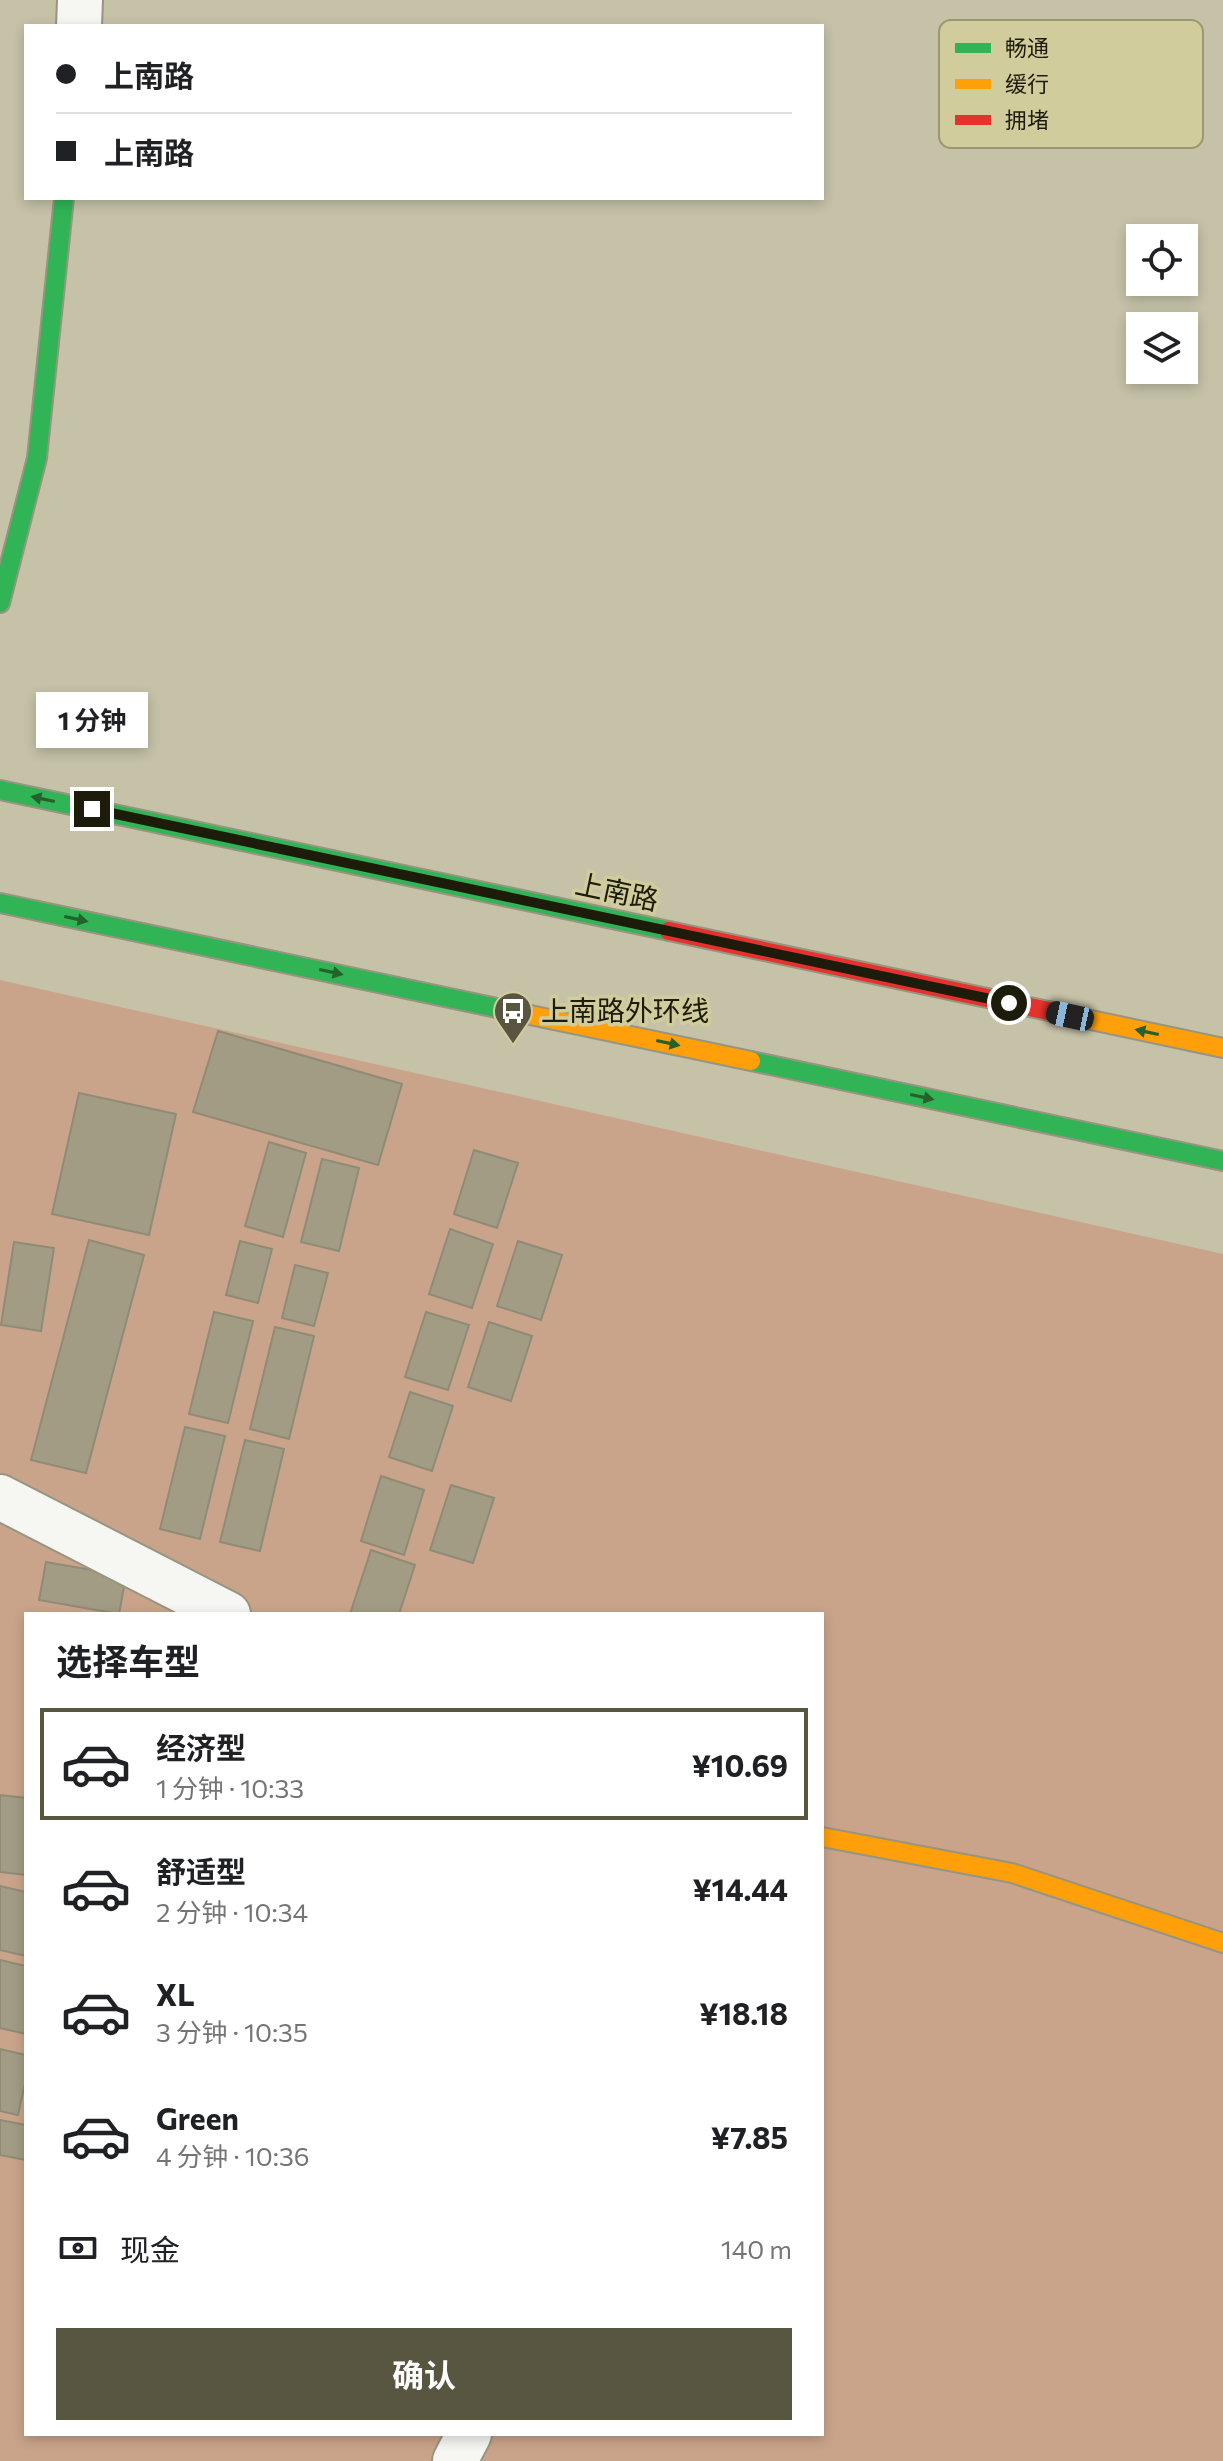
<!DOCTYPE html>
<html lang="zh">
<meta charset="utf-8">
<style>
body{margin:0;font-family:Commissioner,"Noto Sans SC",sans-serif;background:#f6f6f6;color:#202124;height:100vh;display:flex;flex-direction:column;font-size:30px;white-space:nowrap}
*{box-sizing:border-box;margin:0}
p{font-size:26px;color:#757577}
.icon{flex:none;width:44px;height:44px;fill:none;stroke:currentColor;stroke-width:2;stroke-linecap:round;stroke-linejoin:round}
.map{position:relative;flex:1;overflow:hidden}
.side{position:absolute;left:24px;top:1612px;width:800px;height:824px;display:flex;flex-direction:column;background:#fff;border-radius:0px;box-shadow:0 4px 12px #0003}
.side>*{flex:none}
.guide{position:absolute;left:24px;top:24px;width:800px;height:176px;border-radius:0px;box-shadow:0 4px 12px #0003;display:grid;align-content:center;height:176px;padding:0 32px;background:#fff}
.controls{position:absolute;left:1126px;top:224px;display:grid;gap:16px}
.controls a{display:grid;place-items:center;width:72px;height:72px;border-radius:0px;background:#fff;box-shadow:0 4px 12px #0003;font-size:40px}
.end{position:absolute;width:36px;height:36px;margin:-18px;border:10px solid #1d1b09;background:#fff;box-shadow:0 0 0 4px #fff}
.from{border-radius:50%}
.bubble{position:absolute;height:56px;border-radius:0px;background:#fff;box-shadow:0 4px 12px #0003;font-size:26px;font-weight:700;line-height:56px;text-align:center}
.car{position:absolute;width:24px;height:48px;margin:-24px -12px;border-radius:10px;box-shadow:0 0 6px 2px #0007;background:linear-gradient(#222 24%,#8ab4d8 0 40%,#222 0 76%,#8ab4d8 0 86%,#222 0)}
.guide b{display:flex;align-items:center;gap:28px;height:76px;font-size:30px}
.guide b+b{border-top:2px solid #e0e0e0}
.guide i{width:20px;height:20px;background:#202124}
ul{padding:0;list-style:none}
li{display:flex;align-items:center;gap:24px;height:112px;margin:0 16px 12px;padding:0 16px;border:4px solid transparent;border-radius:0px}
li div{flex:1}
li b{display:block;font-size:30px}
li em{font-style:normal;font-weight:700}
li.active{border-color:#585541}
li>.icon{width:72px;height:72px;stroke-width:1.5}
h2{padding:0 32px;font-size:36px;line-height:96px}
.pay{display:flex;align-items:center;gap:20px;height:88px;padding:0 32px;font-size:30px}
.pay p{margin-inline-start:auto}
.button{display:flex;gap:16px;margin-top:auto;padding:16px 32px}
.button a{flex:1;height:92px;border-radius:0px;background:#585541;color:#fff;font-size:32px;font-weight:700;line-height:92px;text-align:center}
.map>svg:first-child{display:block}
.green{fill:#c9a48a;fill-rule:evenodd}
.building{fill:#a39c84;stroke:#908b77;stroke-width:2}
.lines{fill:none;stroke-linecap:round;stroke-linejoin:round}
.street-casing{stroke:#979580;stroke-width:48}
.fast-casing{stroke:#979580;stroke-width:22}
.slow-casing{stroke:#979580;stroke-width:22}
.jam-casing{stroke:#979580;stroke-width:22}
.street{stroke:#f6f6f2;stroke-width:44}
.fast{stroke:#30b455;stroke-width:18}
.slow{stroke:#ff9f0a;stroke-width:18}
.jam{stroke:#e5322d;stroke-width:18}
.oneway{fill:#26602b}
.route{stroke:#1d1b09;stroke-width:10}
.labels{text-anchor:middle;stroke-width:7;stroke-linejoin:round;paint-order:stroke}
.street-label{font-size:28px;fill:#1d1b09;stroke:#d1cc9c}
.poi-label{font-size:28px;fill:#1d1b09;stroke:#d1cc9c;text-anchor:start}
.key{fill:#d1cc9c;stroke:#9b9770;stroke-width:2}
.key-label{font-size:22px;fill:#1d1b09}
</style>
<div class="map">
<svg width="1223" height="2461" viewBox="0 0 1223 2461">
<rect width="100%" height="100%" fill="#c5c2a8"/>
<path class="green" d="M0,980L1223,1254V2461H0ZM26,1614H822V2434H26Z"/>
<path class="building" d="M218,1031L402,1084L378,1165L193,1112Z
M79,1093L176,1114L149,1235L52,1214Z
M269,1142L306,1153L283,1237L245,1226Z
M474,1150L518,1163L497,1228L454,1214Z
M322,1159L359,1168L339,1251L301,1242Z
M450,1229L493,1244L472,1308L429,1294Z
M89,1240L144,1255L86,1473L31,1460Z
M240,1241L272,1249L258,1303L226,1295Z
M518,1241L562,1255L541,1320L497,1306Z
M14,1242L54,1248L41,1331L1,1325Z
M295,1265L328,1273L314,1326L282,1318Z
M214,1312L253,1321L228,1423L189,1414Z
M426,1312L469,1325L448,1390L405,1377Z
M489,1322L532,1336L511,1401L468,1387Z
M275,1327L314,1336L289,1439L250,1429Z
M410,1392L453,1406L432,1471L389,1457Z
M185,1427L225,1436L200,1539L160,1529Z
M245,1440L284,1449L260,1551L220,1542Z
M381,1476L424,1490L404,1555L361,1541Z
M451,1485L494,1498L473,1563L430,1550Z
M371,1550L415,1565L399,1614H350Z
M46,1562L126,1576L119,1614L39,1600Z
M0,1795L26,1798V1875L0,1872Z
M0,1886L26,1892V1956L0,1950Z
M0,1960L26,1966V2034L0,2028Z
M0,2049L26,2055V2079L18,2115L0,2111Z
M0,2120L26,2125V2160L0,2155Z"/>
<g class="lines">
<defs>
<path id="street" d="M79,26L80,0
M0,1497L228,1614
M455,2461L469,2434"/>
<path id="fast" d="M0,603L37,458L64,198
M0,790L669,931
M0,903L511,1011
M751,1061L1223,1161"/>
<path id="slow" d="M511,1011L751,1061
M1058,1013L1223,1048
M822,1837L1012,1873L1223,1943"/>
<path id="jam" d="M669,931L1058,1013"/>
</defs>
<use href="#street" class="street-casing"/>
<use href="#fast" class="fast-casing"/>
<use href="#slow" class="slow-casing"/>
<use href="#jam" class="jam-casing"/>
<use href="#street" class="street"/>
<use href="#fast" class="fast"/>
<use href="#slow" class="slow"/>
<use href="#jam" class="jam"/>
</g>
<defs><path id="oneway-solid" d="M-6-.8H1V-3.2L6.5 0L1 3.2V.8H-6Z" transform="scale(2)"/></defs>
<g class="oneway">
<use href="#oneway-solid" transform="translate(43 799) rotate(-168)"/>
<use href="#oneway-solid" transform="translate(76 919) rotate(12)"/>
<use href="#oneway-solid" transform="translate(331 972) rotate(12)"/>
<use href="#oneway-solid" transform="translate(1147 1032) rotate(-168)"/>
<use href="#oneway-solid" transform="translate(668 1043) rotate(12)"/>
<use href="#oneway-solid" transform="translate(922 1097) rotate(12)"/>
</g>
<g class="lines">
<path class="route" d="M92,809L1009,1003"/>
</g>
<defs>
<symbol id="bus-pin" viewBox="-11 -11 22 30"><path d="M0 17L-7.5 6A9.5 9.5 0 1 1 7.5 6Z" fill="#585541" stroke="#d1cc9c"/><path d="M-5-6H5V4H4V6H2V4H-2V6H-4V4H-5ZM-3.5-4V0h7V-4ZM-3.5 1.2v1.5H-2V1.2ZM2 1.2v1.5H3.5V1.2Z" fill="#fff"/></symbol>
</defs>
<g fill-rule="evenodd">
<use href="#bus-pin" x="491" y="989" width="44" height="60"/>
</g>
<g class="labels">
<g class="street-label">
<text transform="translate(617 892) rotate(12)" y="10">上南路</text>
</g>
<g class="poi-label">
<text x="541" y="1021">上南路外环线</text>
</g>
</g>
<rect x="939" y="20" width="264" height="128" rx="12" class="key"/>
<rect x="955" y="43" width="36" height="10" fill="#30b455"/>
<rect x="955" y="79" width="36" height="10" fill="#ff9f0a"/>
<rect x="955" y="115" width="36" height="10" fill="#e5322d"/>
<g class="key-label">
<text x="1005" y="56">畅通</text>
<text x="1005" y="92">缓行</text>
<text x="1005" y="128">拥堵</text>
</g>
</svg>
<div class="controls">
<a><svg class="icon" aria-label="locate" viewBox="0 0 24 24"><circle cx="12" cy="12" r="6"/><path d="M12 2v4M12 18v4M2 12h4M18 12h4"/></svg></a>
<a><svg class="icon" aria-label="layers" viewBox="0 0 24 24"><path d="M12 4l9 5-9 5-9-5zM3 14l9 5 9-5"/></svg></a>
</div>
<i class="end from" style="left:1009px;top:1003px"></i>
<i class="end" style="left:92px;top:809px"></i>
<div class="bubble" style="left:36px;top:692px;width:112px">1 分钟</div>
<i class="car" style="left:1070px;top:1016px;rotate:282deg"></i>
<div class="guide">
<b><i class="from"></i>上南路</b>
<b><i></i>上南路</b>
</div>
<section class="side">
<h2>选择车型</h2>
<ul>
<li class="active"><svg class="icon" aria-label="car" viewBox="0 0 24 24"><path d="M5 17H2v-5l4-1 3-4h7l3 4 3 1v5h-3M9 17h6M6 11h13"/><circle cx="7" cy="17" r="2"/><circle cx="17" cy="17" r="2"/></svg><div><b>经济型</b><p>1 分钟 · 10:33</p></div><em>¥10.69</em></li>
<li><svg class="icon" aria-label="car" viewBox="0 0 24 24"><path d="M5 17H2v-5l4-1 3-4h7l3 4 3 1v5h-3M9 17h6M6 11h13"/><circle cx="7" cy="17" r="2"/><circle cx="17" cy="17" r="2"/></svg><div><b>舒适型</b><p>2 分钟 · 10:34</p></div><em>¥14.44</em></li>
<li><svg class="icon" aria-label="car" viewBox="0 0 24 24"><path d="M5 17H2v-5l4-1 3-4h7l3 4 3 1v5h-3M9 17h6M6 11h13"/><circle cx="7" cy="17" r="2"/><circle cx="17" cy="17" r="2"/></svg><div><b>XL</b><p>3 分钟 · 10:35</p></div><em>¥18.18</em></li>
<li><svg class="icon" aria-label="car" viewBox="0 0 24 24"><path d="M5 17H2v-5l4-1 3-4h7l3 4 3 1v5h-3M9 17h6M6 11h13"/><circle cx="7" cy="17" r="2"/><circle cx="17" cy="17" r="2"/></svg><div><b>Green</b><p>4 分钟 · 10:36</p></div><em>¥7.85</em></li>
</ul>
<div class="pay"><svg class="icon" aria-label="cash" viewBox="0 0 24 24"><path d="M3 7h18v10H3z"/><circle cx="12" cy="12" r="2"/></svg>现金<p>140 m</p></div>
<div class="button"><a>确认</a></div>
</section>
</div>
